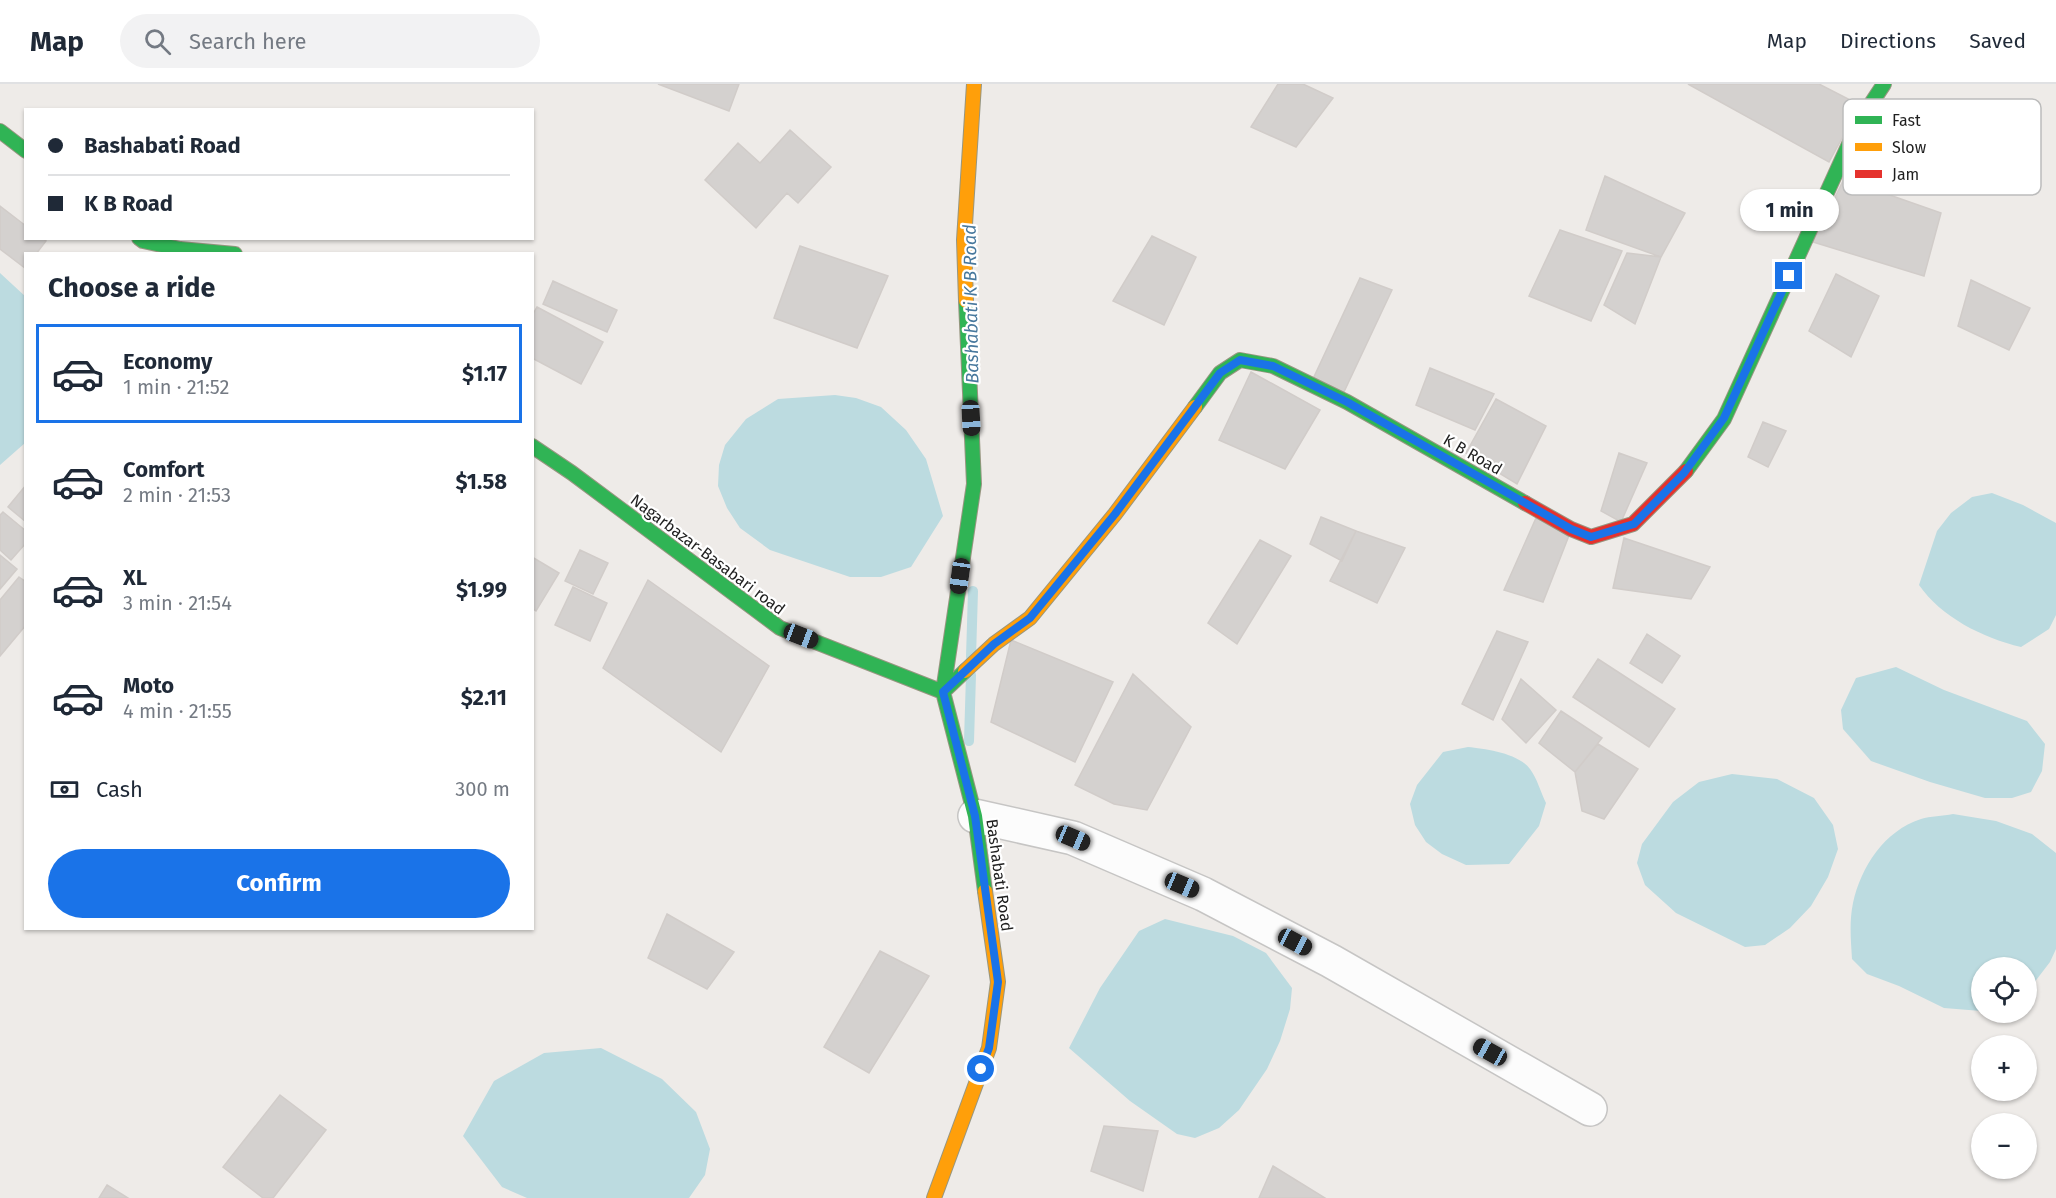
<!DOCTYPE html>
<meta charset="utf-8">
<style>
body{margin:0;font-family:"Fira Sans",sans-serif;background:#f2f2f3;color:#1f2937;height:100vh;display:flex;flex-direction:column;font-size:22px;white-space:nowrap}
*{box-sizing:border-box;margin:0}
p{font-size:20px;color:#747a83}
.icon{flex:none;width:33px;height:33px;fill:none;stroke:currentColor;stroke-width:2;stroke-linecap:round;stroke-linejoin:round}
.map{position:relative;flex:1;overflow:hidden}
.panel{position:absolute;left:24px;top:168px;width:510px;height:678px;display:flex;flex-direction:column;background:#fff;border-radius:0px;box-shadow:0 2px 4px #0004}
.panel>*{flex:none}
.top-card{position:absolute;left:24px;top:24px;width:510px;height:132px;border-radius:0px;box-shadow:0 2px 4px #0004;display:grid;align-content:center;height:132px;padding:0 24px;background:#fff}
.buttons{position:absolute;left:1971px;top:873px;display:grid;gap:12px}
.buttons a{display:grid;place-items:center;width:66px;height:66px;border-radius:50%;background:#fff;box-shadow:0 2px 4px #0004;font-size:30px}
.end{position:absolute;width:27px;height:27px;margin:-14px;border:8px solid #1a73e8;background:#fff;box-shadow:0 0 0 3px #fff}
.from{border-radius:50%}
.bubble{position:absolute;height:42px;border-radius:21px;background:#fff;box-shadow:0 2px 4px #0004;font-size:20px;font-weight:700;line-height:42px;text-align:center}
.car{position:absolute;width:18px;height:36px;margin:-18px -9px;border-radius:8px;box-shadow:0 0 4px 2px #0007;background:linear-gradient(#222 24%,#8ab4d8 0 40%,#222 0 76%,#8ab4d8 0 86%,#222 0)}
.top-card b{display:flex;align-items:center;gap:21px;height:57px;font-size:22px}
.top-card b+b{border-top:2px solid #e0e1e3}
.top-card i{width:15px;height:15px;background:#1f2937}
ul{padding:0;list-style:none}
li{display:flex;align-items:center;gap:18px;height:99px;margin:0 12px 9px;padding:0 12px;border:3px solid transparent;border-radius:0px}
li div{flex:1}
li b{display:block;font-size:22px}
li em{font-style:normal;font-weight:700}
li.current{border-color:#1a73e8}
li>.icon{width:54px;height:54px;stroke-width:1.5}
h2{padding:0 24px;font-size:27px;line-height:72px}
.pay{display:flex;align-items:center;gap:15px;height:66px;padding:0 24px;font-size:22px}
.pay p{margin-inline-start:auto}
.primary-button{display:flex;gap:12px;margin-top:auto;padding:12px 24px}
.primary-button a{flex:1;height:69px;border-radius:36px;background:#1a73e8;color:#fff;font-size:24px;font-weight:700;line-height:69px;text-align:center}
header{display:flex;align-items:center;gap:36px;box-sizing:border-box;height:84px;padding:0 30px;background:#fff;border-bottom:2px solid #e0e1e3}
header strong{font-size:28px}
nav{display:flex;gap:33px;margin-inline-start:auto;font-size:21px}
.search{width:420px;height:54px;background:#f2f2f3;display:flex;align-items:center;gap:15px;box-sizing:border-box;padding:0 21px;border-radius:33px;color:#747a83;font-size:22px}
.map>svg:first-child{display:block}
.water{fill:#bcdbe0}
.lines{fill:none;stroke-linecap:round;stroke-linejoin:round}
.stream{stroke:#bcdbe0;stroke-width:10}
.building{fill:#d4d1cf;stroke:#d1ccc9;stroke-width:1.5}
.street-casing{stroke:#c6c5c4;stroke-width:36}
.fast-casing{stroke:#979680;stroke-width:16}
.slow-casing{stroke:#979680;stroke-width:16}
.jam-casing{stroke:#979680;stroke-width:16}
.street{stroke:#fcfcfc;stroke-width:33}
.fast{stroke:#30b455;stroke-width:14}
.slow{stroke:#ff9f0a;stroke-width:14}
.jam{stroke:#e5322d;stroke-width:14}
.route{stroke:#1a73e8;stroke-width:8}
.labels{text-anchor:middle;stroke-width:4.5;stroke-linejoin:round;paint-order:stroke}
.street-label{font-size:16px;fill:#1f1f1f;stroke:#fff}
.water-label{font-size:18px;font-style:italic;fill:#47789d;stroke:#fff}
.key{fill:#fff;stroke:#bcbcbc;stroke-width:1.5}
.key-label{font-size:16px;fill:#1f1f1f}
</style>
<header>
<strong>Map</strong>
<div class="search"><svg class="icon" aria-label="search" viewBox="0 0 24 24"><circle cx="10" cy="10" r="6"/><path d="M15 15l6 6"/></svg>Search here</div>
<nav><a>Map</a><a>Directions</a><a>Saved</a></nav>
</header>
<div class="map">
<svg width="2056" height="1114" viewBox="0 0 2056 1114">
<rect width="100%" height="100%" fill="#eeebe8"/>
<path class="water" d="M0,189L26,213L25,359L0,381Z
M835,311L856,314L881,323L906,346L926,375L943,432L911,483L881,493H850L770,466L740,444L727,424L718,402L719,381L725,361L746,335L778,315Z
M1992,409L2023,421L2056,439V531L2049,545L2021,563C1983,554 1941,533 1919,501L1937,447L1951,429L1972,413Z
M1896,583L1944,606L2027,637L2045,660L2042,687L2031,708L2012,714H1985L1930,698L1871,677L1843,645L1841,626L1856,594Z
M1468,663C1486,665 1518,669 1530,685C1537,694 1541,709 1546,719L1539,742L1509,780L1466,781L1442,770L1426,758L1415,741L1410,720L1417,701L1443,668Z
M1732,690L1777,695L1814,714L1833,741L1838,765L1828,793L1811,822L1790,844L1765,861L1745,863L1676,829L1645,801L1637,779L1642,760L1673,718L1699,698Z
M1953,730L1996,737L2032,750L2056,769V865L2050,878L2027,908L2026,884H1982L1981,927L1944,924L1899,902L1867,890L1852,875C1851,857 1849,838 1853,819C1861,783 1884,747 1921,735C1930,732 1943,732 1953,730Z
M1165,835L1233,852L1266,869L1292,904L1290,925L1280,957L1267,985L1239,1026L1219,1044L1195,1054L1177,1050L1130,1017L1069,964L1100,904L1139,847Z
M601,964L662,995L696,1028L710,1065L705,1091L689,1114H527L502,1103L463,1052L494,997L544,969Z"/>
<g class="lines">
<path class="stream" d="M971,573L973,507
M969,657L971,591"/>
</g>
<path class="building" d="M658,0H739L729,27Z
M1278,0H1303L1333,14L1296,63L1251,43Z
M1688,0H1819L1860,21L1829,78Z
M790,46L831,83L798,119L787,109L756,144L705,96L738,59L760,79Z
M1605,92L1685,129L1661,173L1586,146Z
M1844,95L1941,129L1924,192L1813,158Z
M0,122L26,142V154H42L46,157L36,170H26L25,184L0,165Z
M1560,146L1622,167L1591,237L1529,212Z
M1152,152L1196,173L1164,241L1113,217Z
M800,162L888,192L857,264L774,234Z
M1627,169L1661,173L1635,240L1604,221Z
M1836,190L1879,212L1851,273L1809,247Z
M1360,194L1392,206L1343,310L1313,295Z
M1971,196L2030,224L2009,266L1958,242Z
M553,197L617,226L607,248L543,220Z
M537,223L603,258L581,300L532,274V232Z
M1430,284L1494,310L1475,346L1416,321Z
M1251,288L1320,326L1285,385L1219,356Z
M1496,315L1546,342L1517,400L1466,369Z
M1763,338L1786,347L1768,383L1748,373Z
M1619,369L1647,379L1621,438L1601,427Z
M26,401V438L8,423Z
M3,428L26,447V459L11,476L0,466V431Z
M1321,433L1356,447L1342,477L1310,460Z
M1536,434L1570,449L1543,518L1504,506Z
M1356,447L1405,464L1377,519L1330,497Z
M1624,454L1710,483L1691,515L1613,504Z
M1260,456L1291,472L1237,560L1208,539Z
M580,466L608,479L593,510L565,497Z
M0,471L17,485L0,505Z
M532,473L559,489L536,527L532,524Z
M19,493L26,498V541L0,572V516Z
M648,496L769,582L721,668L603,584Z
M573,503L607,519L590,557L555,541Z
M1497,547L1528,558L1493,636L1462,620Z
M1647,550L1680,572L1662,599L1630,579Z
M1011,556L1113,598L1075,678L991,638Z
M1598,575L1675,625L1649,663L1573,613Z
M1133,590L1191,643L1147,726L1114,720L1075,701Z
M1521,595L1556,626L1526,659L1502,635Z
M1561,627L1602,654L1575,688L1539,659Z
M1598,660L1638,685L1604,735L1582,727L1575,688Z
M667,830L734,868L707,905L648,874Z
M880,867L929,892L869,989L824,963Z
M280,1011L326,1046L273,1114H263L223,1083Z
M1104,1042L1158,1047L1143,1107L1091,1087Z
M1273,1082L1325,1114H1259Z
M107,1101L128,1114H99Z"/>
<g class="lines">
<defs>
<path id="street" d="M975,732L1073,754L1203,810L1331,877L1590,1025"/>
<path id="fast" d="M0,47L26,67
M139,154L143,157L180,165L235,170
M966,217L974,400L943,608L975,732L985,807
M1195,323L1220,289L1240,276L1273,282L1347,318L1525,419
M532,362L572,389L780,544L943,608L965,587
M1686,387L1724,335L1859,38L1884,0"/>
<path id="slow" d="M966,217L964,156L974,0
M965,587L994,560L1030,534L1115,430L1195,323
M934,1114L989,964L998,898L985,807"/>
<path id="jam" d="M1525,419L1571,445L1591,453L1633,440L1686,387"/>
</defs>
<use href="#street" class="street-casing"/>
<use href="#fast" class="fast-casing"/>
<use href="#slow" class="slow-casing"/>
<use href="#jam" class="jam-casing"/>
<use href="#street" class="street"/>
<use href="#fast" class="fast"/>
<use href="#slow" class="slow"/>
<use href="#jam" class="jam"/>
</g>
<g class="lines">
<path class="route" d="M981,985L989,964L998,898L975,732L943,608L994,560L1030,534L1115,430L1220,289L1240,276L1273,282L1347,318L1571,445L1591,453L1634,440L1684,389L1724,334L1789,192"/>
</g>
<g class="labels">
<g class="street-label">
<text transform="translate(1473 370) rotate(30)" y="6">K B Road</text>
<text transform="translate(708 470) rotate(37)" y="6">Nagarbazar-Basabari road</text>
<text transform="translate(1000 791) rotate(82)" y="6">Bashabati Road</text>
</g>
<g class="water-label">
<text transform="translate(971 220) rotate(-91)" y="6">Bashabati K B Road</text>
</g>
</g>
<rect x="1843" y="15" width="198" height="96" rx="9" class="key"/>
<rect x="1855" y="32" width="27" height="8" fill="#30b455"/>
<rect x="1855" y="59" width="27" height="8" fill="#ff9f0a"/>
<rect x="1855" y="86" width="27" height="8" fill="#e5322d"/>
<g class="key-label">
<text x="1892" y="42">Fast</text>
<text x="1892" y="69">Slow</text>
<text x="1892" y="96">Jam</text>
</g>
</svg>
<div class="buttons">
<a><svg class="icon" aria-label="locate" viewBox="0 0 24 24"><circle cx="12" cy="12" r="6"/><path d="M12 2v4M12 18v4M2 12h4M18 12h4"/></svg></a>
<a>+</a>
<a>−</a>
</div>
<i class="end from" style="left:981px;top:985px"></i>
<i class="end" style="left:1789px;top:192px"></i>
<div class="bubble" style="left:1740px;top:105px;width:99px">1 min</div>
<i class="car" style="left:971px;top:334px;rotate:177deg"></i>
<i class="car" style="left:960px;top:492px;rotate:188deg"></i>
<i class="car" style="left:801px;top:552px;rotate:111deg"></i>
<i class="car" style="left:1073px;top:754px;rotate:113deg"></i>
<i class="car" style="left:1182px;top:801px;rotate:113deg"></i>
<i class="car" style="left:1295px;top:858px;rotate:118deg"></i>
<i class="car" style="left:1490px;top:968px;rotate:299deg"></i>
<div class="top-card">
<b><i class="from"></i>Bashabati Road</b>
<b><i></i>K B Road</b>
</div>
<section class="panel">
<h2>Choose a ride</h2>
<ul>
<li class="current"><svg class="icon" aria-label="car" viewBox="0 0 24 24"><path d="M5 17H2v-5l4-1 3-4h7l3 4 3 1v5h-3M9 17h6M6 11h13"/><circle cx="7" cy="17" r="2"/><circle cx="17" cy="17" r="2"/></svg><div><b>Economy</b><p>1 min · 21:52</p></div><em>$1.17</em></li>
<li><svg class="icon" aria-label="car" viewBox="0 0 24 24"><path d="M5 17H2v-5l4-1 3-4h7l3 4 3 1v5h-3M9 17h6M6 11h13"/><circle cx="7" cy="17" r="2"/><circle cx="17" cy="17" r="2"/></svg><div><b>Comfort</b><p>2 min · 21:53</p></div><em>$1.58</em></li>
<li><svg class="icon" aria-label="car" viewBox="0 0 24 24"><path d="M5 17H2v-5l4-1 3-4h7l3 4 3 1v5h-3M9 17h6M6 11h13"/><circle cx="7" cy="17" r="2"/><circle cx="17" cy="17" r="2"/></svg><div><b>XL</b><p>3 min · 21:54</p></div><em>$1.99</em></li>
<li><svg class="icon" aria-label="car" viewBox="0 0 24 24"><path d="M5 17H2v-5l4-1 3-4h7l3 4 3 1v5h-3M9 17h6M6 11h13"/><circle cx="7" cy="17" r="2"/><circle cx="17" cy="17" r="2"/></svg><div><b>Moto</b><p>4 min · 21:55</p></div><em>$2.11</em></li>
</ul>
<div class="pay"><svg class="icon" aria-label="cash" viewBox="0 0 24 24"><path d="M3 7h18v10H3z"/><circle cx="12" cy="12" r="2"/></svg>Cash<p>300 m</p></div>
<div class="primary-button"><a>Confirm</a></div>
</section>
</div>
